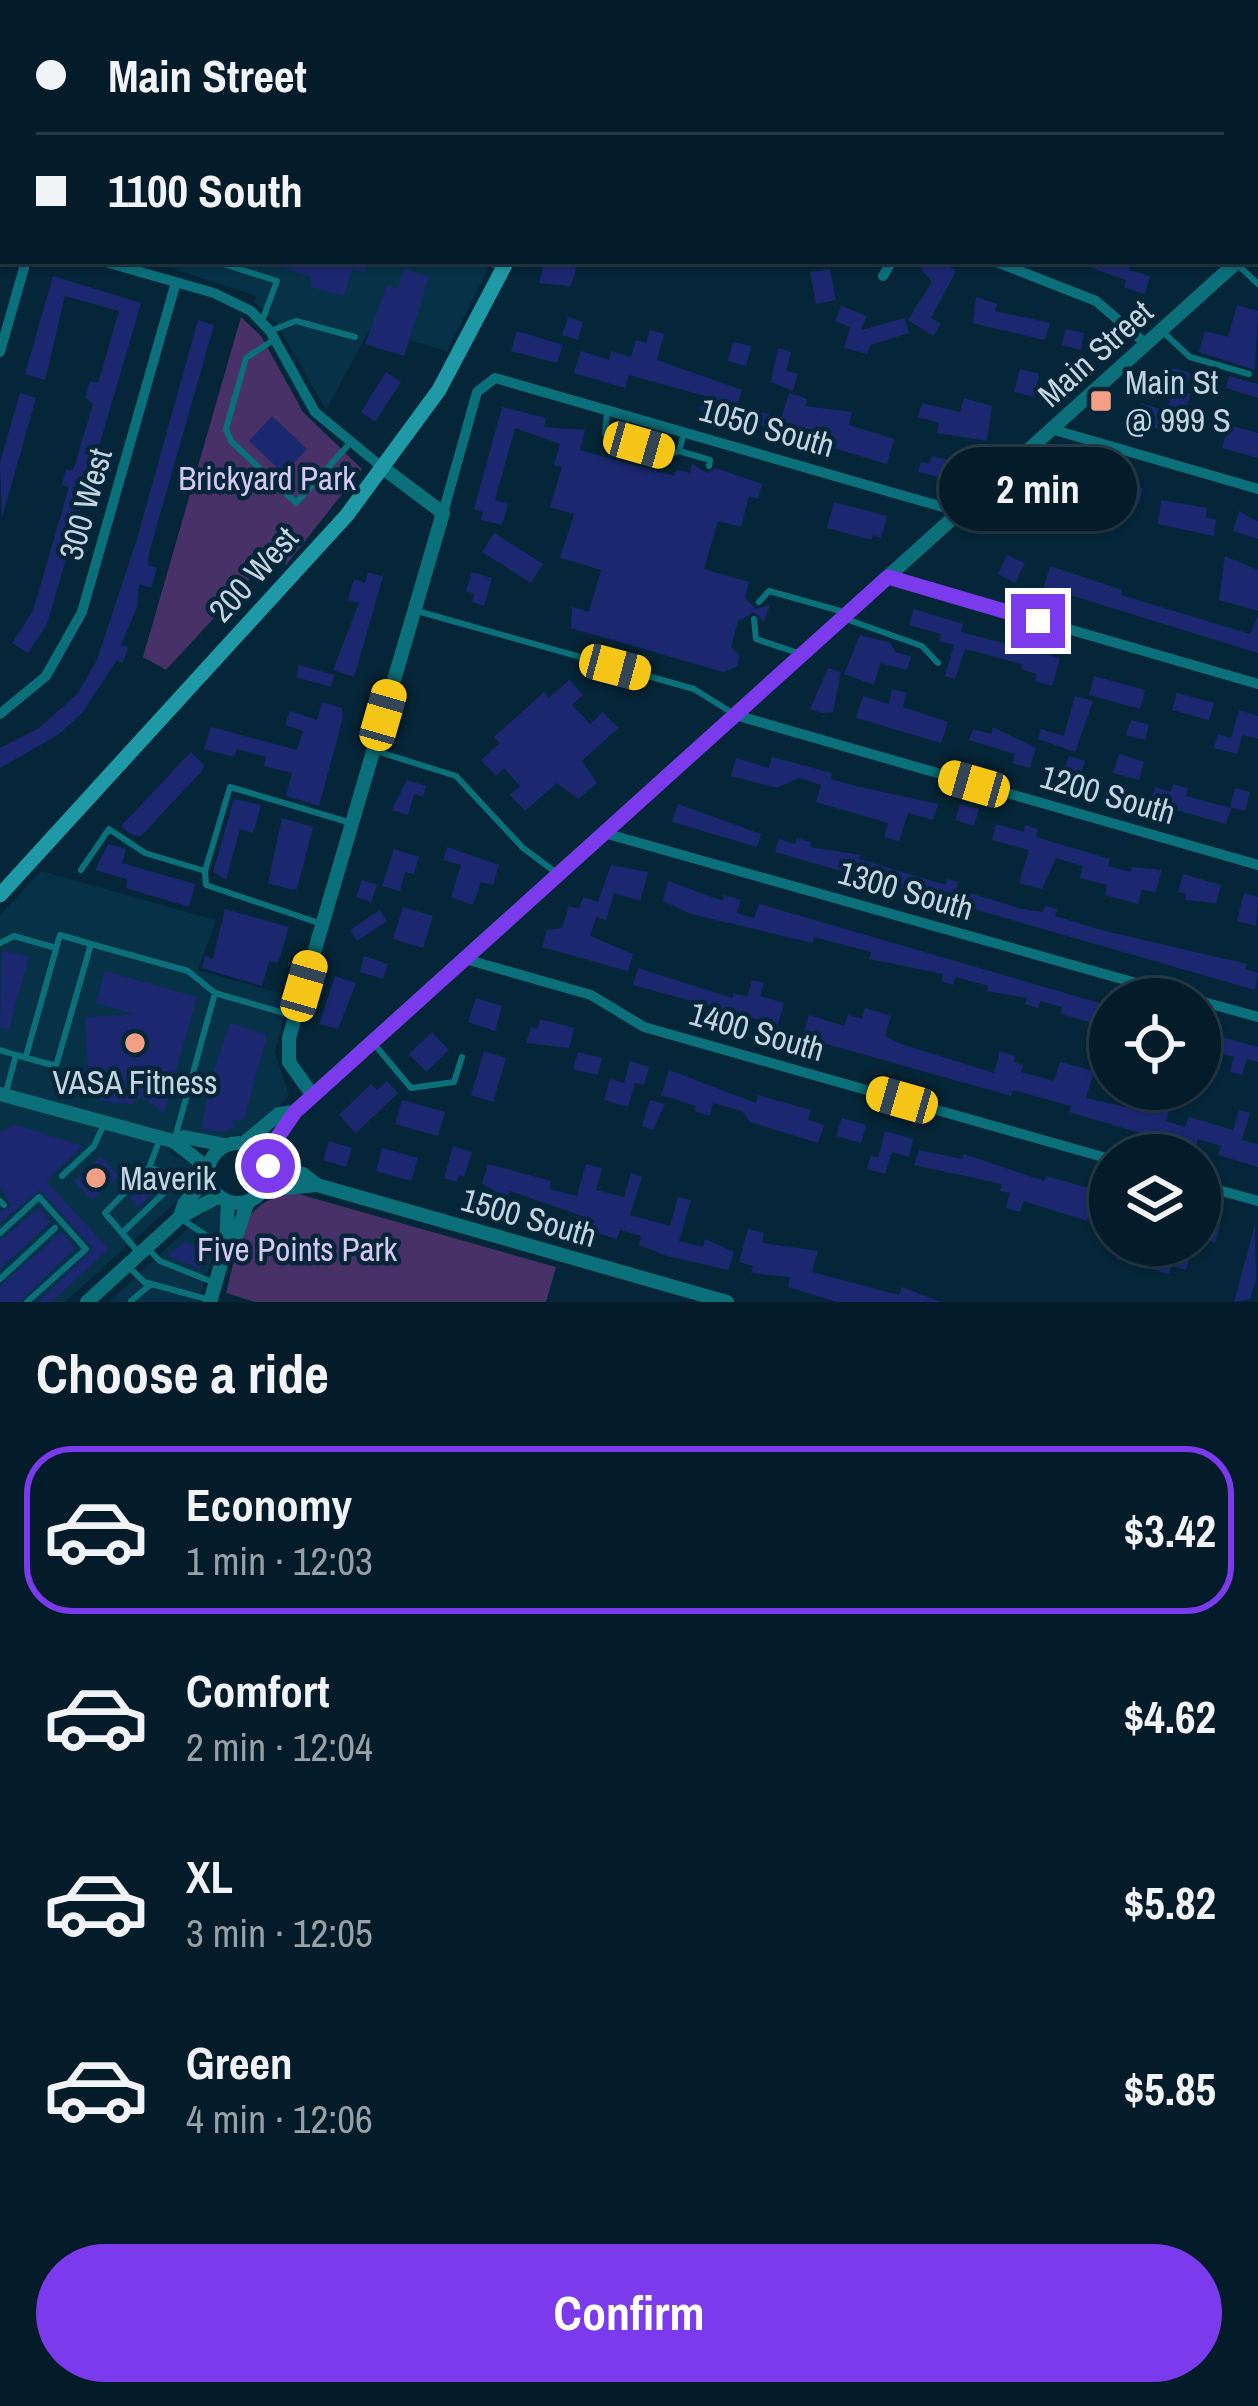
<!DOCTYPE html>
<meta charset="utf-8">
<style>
body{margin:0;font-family:"Archivo Narrow",sans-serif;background:#0d2532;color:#f1f3f6;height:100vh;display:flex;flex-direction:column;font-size:45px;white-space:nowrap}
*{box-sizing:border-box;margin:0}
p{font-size:39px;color:#97a1a8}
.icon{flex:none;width:66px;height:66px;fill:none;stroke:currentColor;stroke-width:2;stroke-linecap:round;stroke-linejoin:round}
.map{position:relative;height:1302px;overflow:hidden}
.drawer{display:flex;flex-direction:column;background:#041c2a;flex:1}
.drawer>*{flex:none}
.hud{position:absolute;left:0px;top:0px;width:1260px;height:264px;box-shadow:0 3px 9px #0004,0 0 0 3px #253a47;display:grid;align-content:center;height:264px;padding:0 36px;background:#041c2a}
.tools{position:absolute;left:1089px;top:978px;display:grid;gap:24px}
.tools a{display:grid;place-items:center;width:132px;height:132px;border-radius:50%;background:#041c2a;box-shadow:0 3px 9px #0004,0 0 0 3px #253a47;font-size:60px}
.end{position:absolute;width:54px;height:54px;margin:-27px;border:15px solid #7c3aed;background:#fff;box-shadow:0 0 0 6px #fff}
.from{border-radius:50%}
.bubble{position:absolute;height:84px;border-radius:42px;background:#041c2a;box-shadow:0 3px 9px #0004,0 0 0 3px #253a47;font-size:39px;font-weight:700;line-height:84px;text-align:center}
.car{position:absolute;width:36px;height:72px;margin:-36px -18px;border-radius:15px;box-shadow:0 0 9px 3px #0007;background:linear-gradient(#f5c518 24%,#345 0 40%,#f5c518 0 76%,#345 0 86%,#f5c518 0)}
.hud b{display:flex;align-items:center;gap:42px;height:114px;font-size:45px}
.hud b+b{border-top:3px solid #253a47}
.hud i{width:30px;height:30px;background:#f1f3f6}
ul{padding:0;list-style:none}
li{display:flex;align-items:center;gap:36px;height:168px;margin:0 24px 18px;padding:0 12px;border:6px solid transparent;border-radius:48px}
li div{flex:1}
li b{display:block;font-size:45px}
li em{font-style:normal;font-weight:700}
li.current{border-color:#7c3aed}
li>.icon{width:108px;height:108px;stroke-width:1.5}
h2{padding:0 36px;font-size:54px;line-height:144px}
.primary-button{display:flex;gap:24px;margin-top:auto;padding:24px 36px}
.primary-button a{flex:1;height:138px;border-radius:72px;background:#7c3aed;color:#fff;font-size:48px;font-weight:700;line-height:138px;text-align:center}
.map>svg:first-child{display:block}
.built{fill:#073147}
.green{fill:#483167}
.building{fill:#1b2870}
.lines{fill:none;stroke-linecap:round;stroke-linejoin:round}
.service{stroke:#0b707a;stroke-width:6}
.minor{stroke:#0b707a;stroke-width:10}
.tertiary{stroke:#0b707a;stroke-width:14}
.secondary{stroke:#1f99a5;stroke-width:15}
.route{stroke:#7c3aed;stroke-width:15}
.poi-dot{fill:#f39f85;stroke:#052638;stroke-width:4.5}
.labels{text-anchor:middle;stroke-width:9;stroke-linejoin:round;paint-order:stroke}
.street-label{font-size:33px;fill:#c4d5e1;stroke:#052638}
.poi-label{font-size:33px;fill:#c4d5e1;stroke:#052638;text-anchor:start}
.park-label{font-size:33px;fill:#d7c7f3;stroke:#052638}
</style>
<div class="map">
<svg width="1258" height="1302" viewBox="0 0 1258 1302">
<rect width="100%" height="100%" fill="#052638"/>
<path class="built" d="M178,0H495L505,3H177Z
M150,261H492L447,351L370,329L326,410L277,324L254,302L257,296Z
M41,871L216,920L198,970L289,996L275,1052L289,1096L249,1134L214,1138L177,1130L170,1154L198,1166L197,1183L65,1302H0V915Z
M214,1204L222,1208L224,1221L198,1302H109Z"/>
<path class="green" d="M241,317L261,336L303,412L362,469L286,565L272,555L166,670L143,657Z
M295,1193L556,1267L546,1302H255L226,1293C240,1244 236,1200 295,1193Z"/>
<path class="building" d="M265,261H368L364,272L352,269L344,296L311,287V277Z
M545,261H578L571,286L539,283Z
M925,261H940L956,271L931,318L941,324L933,336L908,320L932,282L920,268Z
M1072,261L1130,264L1129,270L1150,276L1145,294L1124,287L1126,280Z
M404,269L429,277L404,356L365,344L387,285L398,289Z
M830,269L836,300L816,304L810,272Z
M53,276L141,303L47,624L28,653L12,643L33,611L69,487L62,485L66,469L73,471L93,404L85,397L90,381L98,383L119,311L65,296L45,380L25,374Z
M976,297L997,304L995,311L1050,323L1045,340L973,323Z
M1237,305L1258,311L1255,370L1199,352L1205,331L1228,337Z
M841,306L867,316L861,330L905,318L909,333L870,345L867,354L844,348L850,327L835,321Z
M568,317L583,322L578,340L562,335Z
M198,320L214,325L149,553L148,565L157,568L151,588L139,584L137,607L121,645L128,647L123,663L117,660L82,713L58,735L0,768V748L39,728L78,693L97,660L137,539Z
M1066,329L1084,333L1081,350L1062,345Z
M650,330L664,334L657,360L742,390L737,405L772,415L769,428L701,409L705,396L629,375L625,388L574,373L581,351L609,360L611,351L631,357L636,340L646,343Z
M517,331L563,345L557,363L511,351Z
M733,342L751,346L746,366L728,361Z
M778,348L791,352L786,371L798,374L793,391L771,382Z
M1170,367L1191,373L1185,392L1191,394L1176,434L1135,422L1141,403L1166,411L1173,390L1166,379Z
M1020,369L1039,374L1034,397L1014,392Z
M386,372L401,382L375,422L361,412Z
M1229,376L1258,384V398L1226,388Z
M20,393L36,398L2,518L0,462Z
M789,393L807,399L805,406L852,412L849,425L894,439L887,464L810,441L812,433L780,423Z
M964,398L992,406L987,441L937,433L939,423L918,417L922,403L960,412Z
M502,407L546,418L544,427L585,430L580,450L674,476L676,470L690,473L692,463L707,473L716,468L762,484L758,499L749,496L741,527L718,521L704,569L749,582L745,598L756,609L770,605L764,622L754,612L738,621L731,647L739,655L738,666L723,672L571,628L572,607L589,612L601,570L560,558L574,514L550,507L562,467L554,465L560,444L515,428L495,500L508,504L502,525L481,520L483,512L474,509Z
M272,416L307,449L284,474L249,441Z
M1229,425L1258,433V458L1222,448Z
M932,456L946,460L941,478L918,472L921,462L929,464Z
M1064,460L1076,474L1056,492L1039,473Z
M1120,481L1143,488L1139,504L1116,497Z
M1040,494L1073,504L1060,534L1025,523Z
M1161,500L1207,508L1206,518L1216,519L1214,536L1158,524Z
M834,502L887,516L881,538L873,535L872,540L827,528Z
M1239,511L1258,522V539L1233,531Z
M494,533L543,564L531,583L482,552Z
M1007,555L1025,563L1015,583L998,574Z
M1225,556L1258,570V611L1219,600Z
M1050,566L1122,590L1121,595L1250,634L1258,616V653L1044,587Z
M368,572L383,577L354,677L333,670L359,603L348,600L354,579L365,583Z
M472,572L492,578L484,606L472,602L475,594L466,591Z
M914,609L963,624L961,632L1060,658L1052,686L1035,681L1037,674L1021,669L1022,664L965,649L955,679L945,676L954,645L939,641L941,634L909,625Z
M860,635L890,643L896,652L911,657L907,670L880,663L874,685L844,674Z
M299,665L334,675L331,687L296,677Z
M828,668L841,672L833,712L823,713L810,709Z
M1094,676L1145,690L1140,709L1089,695Z
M569,680L583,695L572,705L590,724L603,712L618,728L582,761L597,783L578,799L557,783L525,811L510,795L520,786L504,768L496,776L481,760L500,743L494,737L544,692L549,698Z
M892,689L906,693L903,707L948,722L941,743L856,718L863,696L889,704Z
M1177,693L1214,703L1209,720L1172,710Z
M1075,696L1093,701L1075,752L1038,739L1041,729L1064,736Z
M322,702L342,708L343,717L319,806L286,796L292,773L264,766L266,757L237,749L234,757L204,749L211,727L297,750L303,731L285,725L290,711L317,720Z
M1239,710L1258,716V739L1242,735L1237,754L1214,748L1218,734L1231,738Z
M1131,720L1149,725L1145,740L1126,735Z
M993,727L1036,748L1030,768L1012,763L1015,754L969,740L973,729L991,734Z
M191,752L204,765L202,771L140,837L129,833L121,826Z
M1119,754L1144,762L1139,780L1113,773Z
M1069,756L1085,761L1077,784L1061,779Z
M772,757L832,773L831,779L856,786L938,804L933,820L908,813L899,841L884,837L888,823L816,802L821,785L799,778L777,788L731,776L736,758L769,768Z
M407,780L426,786L423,797L414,794L408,815L392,810Z
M1173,784L1188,788L1186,796L1231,808L1226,824L1151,803L1155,787L1171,792Z
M1235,788L1250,792L1245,811L1230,807Z
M234,799L261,805L253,833L240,829L226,880L213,872Z
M678,804L761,834L757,847L672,822Z
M960,804L979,809L974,826L955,820Z
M282,818L313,827L297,889L292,890L268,883Z
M996,824L1024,832L1025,825L1038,829L1036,837L1110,859L1108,866L1130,872L1132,867L1162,870L1155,893L1142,889L1138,904L1105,895L1107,885L1080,878L1083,866L1056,858L1042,889L1019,883L1029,850L992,840Z
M797,838L811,842L810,847L861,855L859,859L946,885L948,879L958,882L956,889L1022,909L1043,912L1045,906L1057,909L1055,916L1105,931L1247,964L1245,969L1258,973L1255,990L775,852L779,839L795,844Z
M108,844L126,849L122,863L195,884L189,907L126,888L127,879L95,870Z
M447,847L499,865L493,885L481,882L473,905L451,897L461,865L443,860Z
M394,849L419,857L414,874L405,872L400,891L382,886Z
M611,865L648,872L640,901L614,893L606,920L596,917L590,936L633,954L628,971L542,947L547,930L562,928L569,906L579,909L583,897L598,902Z
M1183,874L1221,885L1216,903L1185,900L1186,894L1178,892Z
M362,880L377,885L371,902L356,897Z
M668,881L723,901L724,895L741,900L737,913L754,918L759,904L1110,1006V1023L1101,1020L1099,1025L1061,1014L1062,1007L1040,1001L1038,1008L1025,1004L1027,998L987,991L988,986L956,977L953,985L941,981L943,974L869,959L871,952L814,937L813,943L691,914L663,901Z
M1244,893L1258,897L1256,926L1237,921Z
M403,907L433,916L423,948L393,939Z
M225,909L289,927L278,963L269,961L262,986L202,968L205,956L213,959Z
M380,910L387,921L357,941L350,930Z
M2,950L29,956L9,1030L0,1027Z
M364,956L388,964L383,979L360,972Z
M638,968L732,998L734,993L747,997L752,980L764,983L760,996L784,1003L778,1025L633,985Z
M105,971L197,997L164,1113L141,1096L132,1104L100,1101L99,1089L78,1090L77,1070L88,1069L85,1017L134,1014L96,1003Z
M335,976L356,983L338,1029L319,1024Z
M476,998L502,1006L495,1031L468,1022Z
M865,1008L891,1016L885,1036L901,1044L994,1073L1000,1051L1015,1056L1013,1062L1023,1065L1021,1072L1054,1081L1060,1062L1094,1071L1086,1098L1148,1112L1150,1105L1169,1111L1166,1121L1185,1127L1189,1117L1233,1130L1239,1110L1250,1113L1242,1140L1258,1144V1167L1218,1155L1221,1146L1198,1139L1195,1149L1069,1112L1071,1106L1013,1090L1011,1096L802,1037L809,1015L844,1026L848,1015L862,1019Z
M540,1019L574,1028L569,1048L526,1043L531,1027L538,1029Z
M230,1023L266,1034V1040L244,1119L232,1121L235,1128L220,1132L201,1129L207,1098L197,1095L202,1079L210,1082Z
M1200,1031L1258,1047V1062L1247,1059L1242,1075L1230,1072L1234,1057L1200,1048Z
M432,1032L449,1050L426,1072L409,1054Z
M484,1051L506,1058L493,1102L471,1095Z
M578,1052L602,1058L598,1075L573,1069Z
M630,1061L649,1067L644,1085L635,1083L628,1107L604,1100L610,1079L624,1083Z
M669,1070L756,1103L758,1095L811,1110L808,1120L824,1125L818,1143L750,1122L742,1111L713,1103L710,1116L695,1111L696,1106L661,1095Z
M387,1081L398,1093L356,1133L339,1115L371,1084L377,1090Z
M402,1100L445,1112L438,1136L395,1124Z
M650,1100L665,1104L653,1130L642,1126Z
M842,1118L866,1125L861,1143L836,1136Z
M16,1125L83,1146L46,1181L109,1249L51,1302H38L93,1249L40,1190L0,1223V1211L11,1206L0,1187V1132Z
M885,1131L913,1139L909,1157L892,1152L885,1174L867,1169L871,1155L878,1158Z
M329,1141L352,1148L346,1167L323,1160Z
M453,1146L472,1152L464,1177L459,1175L457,1182L444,1178Z
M382,1148L418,1158L411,1181L376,1171Z
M919,1150L962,1159L964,1154L1044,1181L1046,1176L1110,1194V1216L1090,1210L1087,1221L1023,1201L1020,1212L1006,1208L1010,1193L1000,1191L1002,1184L914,1165Z
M101,1156L119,1176L92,1200L74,1181Z
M488,1164L551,1181L549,1189L577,1196L586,1164L602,1168L596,1190L624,1197L631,1173L642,1177L630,1215L670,1226L678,1197L691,1200L679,1241L703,1247L705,1239L734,1252L728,1270L667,1256L639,1245L641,1236L620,1230L617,1239L591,1231L594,1220L510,1191L508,1196L499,1193L482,1184Z
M154,1177L160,1186L139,1207L130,1198Z
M39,1208L51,1222L0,1269V1240Z
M1200,1219L1220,1227L1215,1243L1200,1238Z
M1255,1225L1256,1280L1250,1299L1234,1302Z
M748,1229L764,1233L762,1243L818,1251L812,1272L899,1295L902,1287L941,1302H837L788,1287L790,1277L751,1273L753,1266L739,1262Z
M61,1232L75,1248L20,1302H0V1286Z
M185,1241L204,1253L200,1269L168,1256Z
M1120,1245H1137L1132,1263L1116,1259Z
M1159,1245L1192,1250L1186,1270L1172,1266L1169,1274L1152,1269Z"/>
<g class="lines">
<path class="service" d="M298,0L301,3
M224,3L225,0
M1113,3L1114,0
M1254,3L1255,0
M1257,15L1258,16
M1257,109L1258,110
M1257,197L1258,198
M214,261L277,281L262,321
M482,261L501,267
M1235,262L1258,284
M270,331L296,321L355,337
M1164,333L1190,357L1249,374
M275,339L246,358L226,429L231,441L296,503L350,443
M607,413L605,434L671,454L679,451L684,433
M679,451L710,460L709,466
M759,602L769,591L844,612
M417,611L694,689L734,714
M754,619L756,639L801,654
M846,619L922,646L938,663
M376,751L456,776L523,848L558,874
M81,870L109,829L145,853L205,871
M322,924L206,885L205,871L230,787L348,822
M0,943L14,936L56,948
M375,1045L411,1088L454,1082L462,1057
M0,1050L16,1055
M26,1056L60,935L91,944
M6,1092L16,1055L56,1066L91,944L188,971L215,993L294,1016
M175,1138L215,993
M62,1176L94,1146L104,1124
M0,1201L4,1205
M183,1220L222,1246
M0,1233L39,1197L86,1249L27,1302
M122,1233L168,1189L166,1172L149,1168
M149,1250L160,1261L215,1283
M138,1252L105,1213L149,1168L159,1141
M130,1268L144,1282L210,1300
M0,1279L55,1228
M131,1301L151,1284"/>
<path class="minor" d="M770,0L780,3
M99,3L100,0
M755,3L756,0
M102,261L214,293L251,311L270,331L315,412L383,468
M994,261L1096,301L1146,344
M883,276L892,261
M0,352L26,261
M1051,429L1258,489
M443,513L477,392L495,378L960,512
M888,577L1258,684
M0,714L46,676L82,612L176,282
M735,715L1258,865
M604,833L1193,999
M465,959L591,995L644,1027L1110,1159
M1200,1001L1258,1017
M1200,1185L1258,1201"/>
<path class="tertiary" d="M1257,244L1258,243
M0,1094L173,1141L184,1137L225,1145
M313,1096L289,1062V1038L443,513L383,468
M173,1141L208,1168
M208 1173a30 30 0 1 1 60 0a30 30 0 1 1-60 0Z
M244,1143L279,1114L294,1112
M264,1157L294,1112L1238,261
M267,1166L303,1174L317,1185L727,1302
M263,1190L317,1185
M180,1217L184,1204L208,1177
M226,1247L236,1237L248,1201
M87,1302L180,1217L219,1196
M210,1302L226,1247L228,1201"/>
<path class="secondary" d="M590,3L591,0
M0,895L347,515L439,390L507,261"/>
</g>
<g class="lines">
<path class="route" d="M268,1166L264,1157L295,1112L888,577L1038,621"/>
</g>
<g class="poi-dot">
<rect x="1089" y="389" width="24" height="24" rx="6"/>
<circle cx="135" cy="1043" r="12"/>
<circle cx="96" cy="1178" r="12"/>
</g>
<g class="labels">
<g class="street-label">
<text transform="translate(1095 353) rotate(-42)" y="12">Main Street</text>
<text transform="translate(767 427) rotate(16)" y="12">1050 South</text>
<text transform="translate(85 504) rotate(-74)" y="12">300 West</text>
<text transform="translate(253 574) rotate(-48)" y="12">200 West</text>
<text transform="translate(1108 794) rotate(16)" y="12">1200 South</text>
<text transform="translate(906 890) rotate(16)" y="12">1300 South</text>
<text transform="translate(757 1031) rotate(16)" y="12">1400 South</text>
<text transform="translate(529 1217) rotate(16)" y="12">1500 South</text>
</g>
<g class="poi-label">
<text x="1125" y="394">Main St<tspan x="1125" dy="38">@ 999 S</tspan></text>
<text x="135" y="1094" text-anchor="middle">VASA Fitness</text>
<text x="120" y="1190">Maverik</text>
</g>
<g class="park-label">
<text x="267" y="490">Brickyard Park</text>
<text x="297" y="1261">Five Points Park</text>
</g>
</g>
</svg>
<div class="tools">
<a><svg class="icon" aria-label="locate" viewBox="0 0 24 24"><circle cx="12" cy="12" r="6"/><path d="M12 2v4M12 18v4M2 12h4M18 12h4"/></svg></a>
<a><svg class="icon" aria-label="layers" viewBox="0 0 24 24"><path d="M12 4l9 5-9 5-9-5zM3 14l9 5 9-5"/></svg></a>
</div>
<i class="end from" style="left:268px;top:1166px"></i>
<i class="end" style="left:1038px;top:621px"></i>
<div class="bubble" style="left:939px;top:447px;width:198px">2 min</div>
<i class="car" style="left:639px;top:445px;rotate:106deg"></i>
<i class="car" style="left:615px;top:667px;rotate:105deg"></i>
<i class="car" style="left:383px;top:715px;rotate:16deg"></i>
<i class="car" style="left:974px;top:784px;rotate:286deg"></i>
<i class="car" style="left:304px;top:986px;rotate:16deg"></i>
<i class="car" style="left:902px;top:1100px;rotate:286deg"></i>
<div class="hud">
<b><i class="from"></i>Main Street</b>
<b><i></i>1100 South</b>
</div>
</div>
<section class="drawer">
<h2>Choose a ride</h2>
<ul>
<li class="current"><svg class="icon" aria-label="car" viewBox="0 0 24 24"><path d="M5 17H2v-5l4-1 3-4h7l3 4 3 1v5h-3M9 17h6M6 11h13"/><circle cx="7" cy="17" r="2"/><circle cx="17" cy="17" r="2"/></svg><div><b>Economy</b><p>1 min · 12:03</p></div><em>$3.42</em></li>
<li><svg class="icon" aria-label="car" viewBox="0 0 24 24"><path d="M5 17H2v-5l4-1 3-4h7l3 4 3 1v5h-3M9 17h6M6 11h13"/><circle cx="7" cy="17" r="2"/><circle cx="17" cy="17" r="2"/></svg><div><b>Comfort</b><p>2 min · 12:04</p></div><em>$4.62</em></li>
<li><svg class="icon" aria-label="car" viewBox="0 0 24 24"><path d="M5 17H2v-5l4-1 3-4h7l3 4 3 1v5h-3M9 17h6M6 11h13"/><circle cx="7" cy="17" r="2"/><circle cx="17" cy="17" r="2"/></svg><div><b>XL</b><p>3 min · 12:05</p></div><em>$5.82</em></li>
<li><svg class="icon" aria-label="car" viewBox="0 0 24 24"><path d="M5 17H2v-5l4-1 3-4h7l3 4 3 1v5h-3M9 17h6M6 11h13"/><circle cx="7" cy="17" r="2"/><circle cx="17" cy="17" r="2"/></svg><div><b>Green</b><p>4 min · 12:06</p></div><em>$5.85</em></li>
</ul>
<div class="primary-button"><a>Confirm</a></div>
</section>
